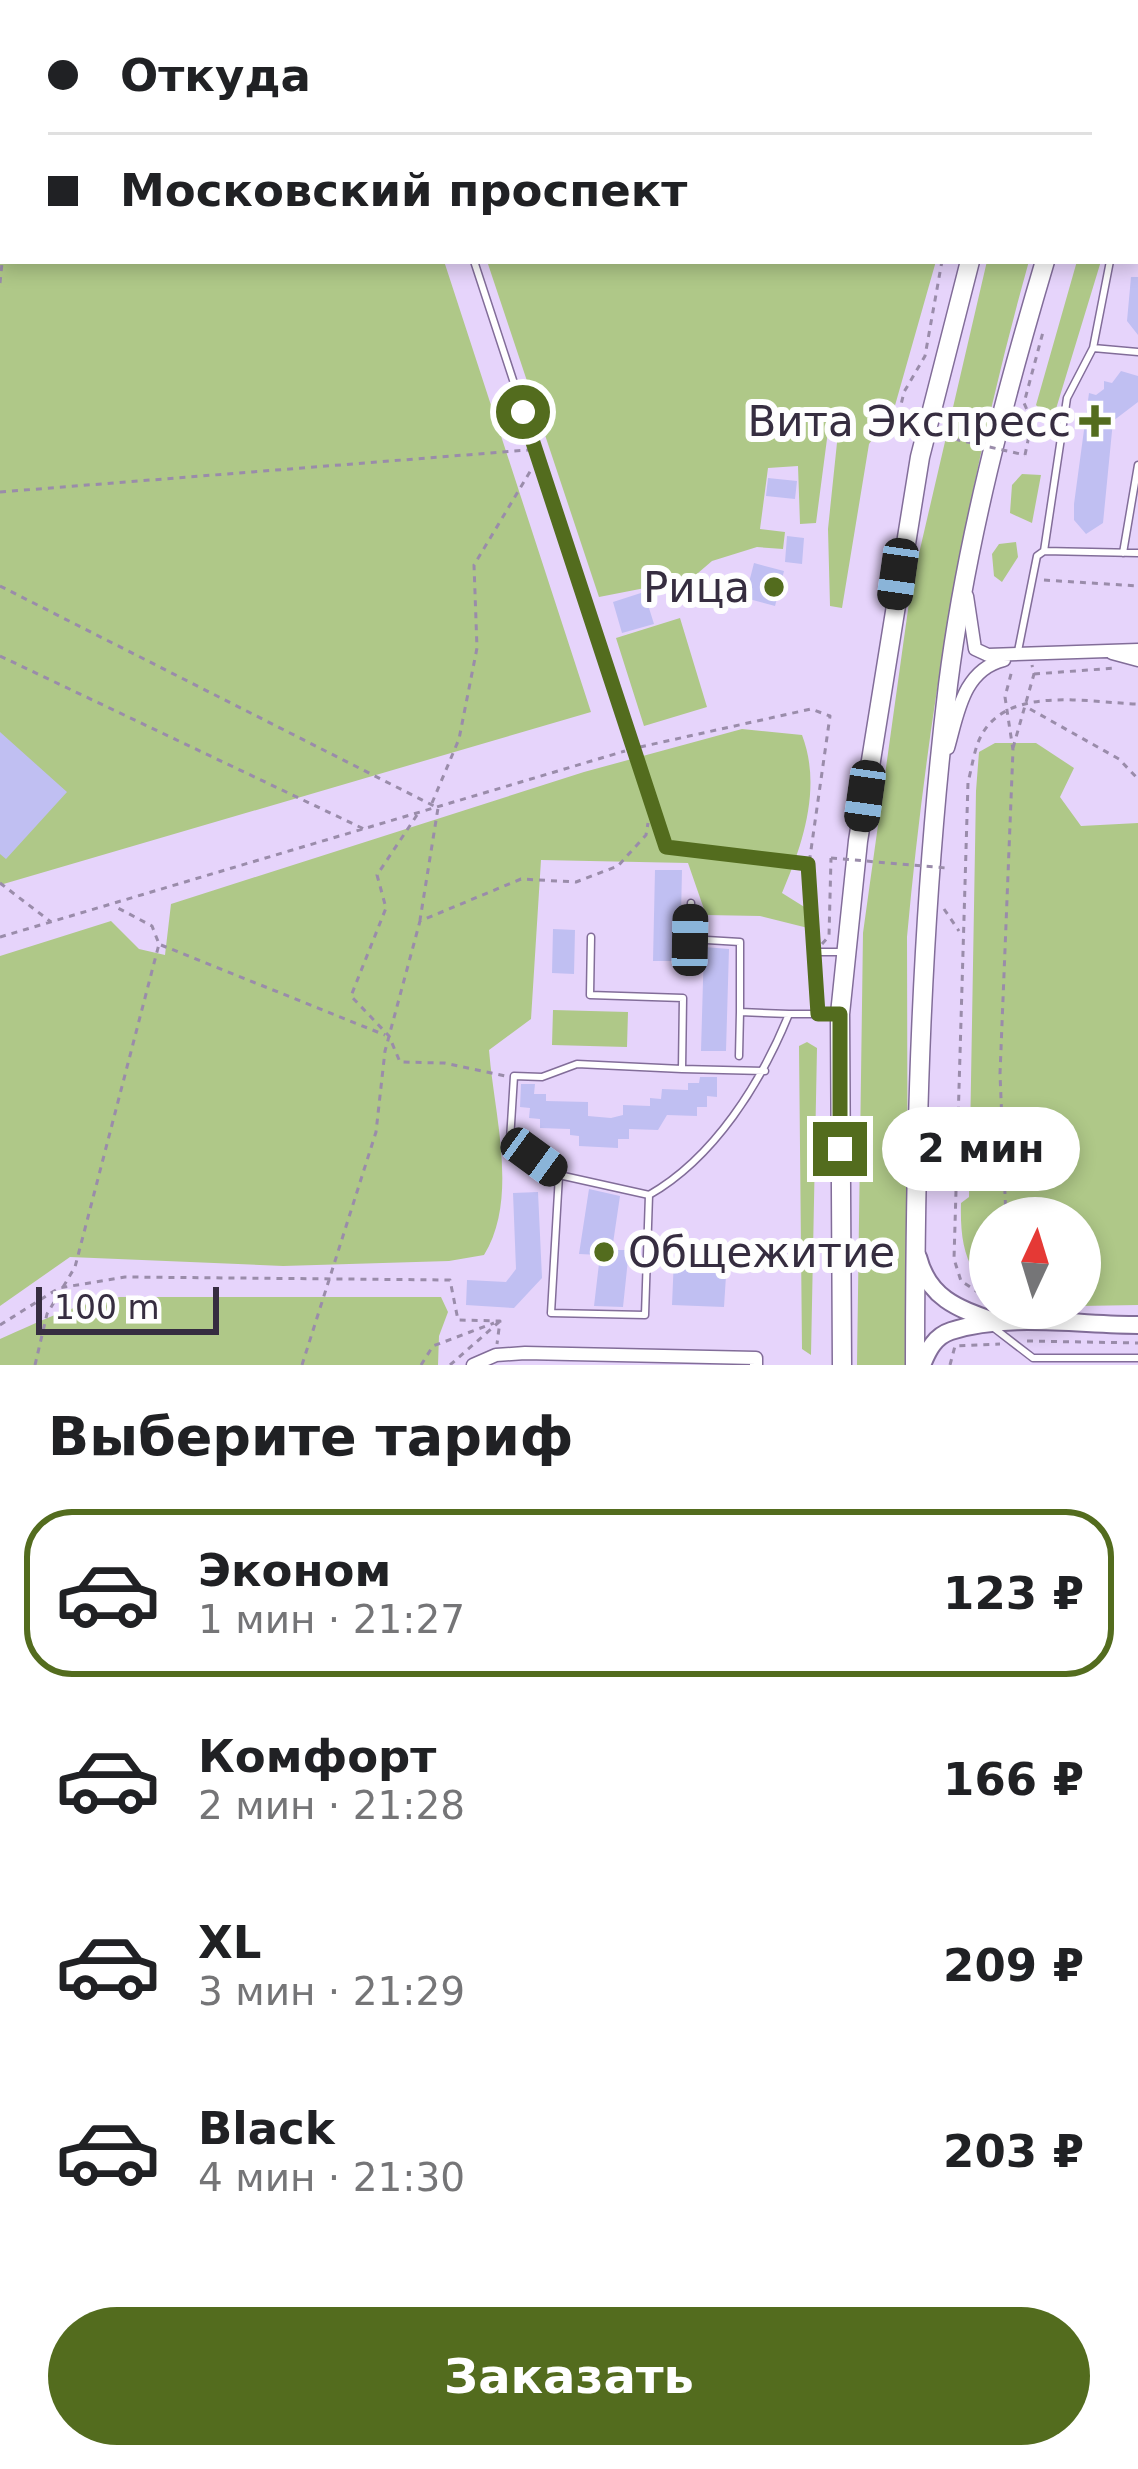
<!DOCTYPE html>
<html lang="ru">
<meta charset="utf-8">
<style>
body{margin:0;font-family:"DejaVu Sans",sans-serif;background:#f6f6f6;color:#202124;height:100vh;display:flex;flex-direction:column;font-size:45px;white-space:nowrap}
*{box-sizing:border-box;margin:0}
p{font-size:39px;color:#757577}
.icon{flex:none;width:66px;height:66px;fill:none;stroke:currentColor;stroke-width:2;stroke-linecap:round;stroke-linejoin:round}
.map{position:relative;height:1365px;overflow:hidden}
.panel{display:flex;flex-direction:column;background:#fff;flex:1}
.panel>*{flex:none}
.hud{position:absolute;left:0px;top:0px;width:1140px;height:264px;box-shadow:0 6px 18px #0003;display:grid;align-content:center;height:264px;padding:0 48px;background:#fff}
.needle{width:78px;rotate:4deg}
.fabs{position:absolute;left:969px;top:1197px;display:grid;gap:24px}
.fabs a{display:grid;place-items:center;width:132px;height:132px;border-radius:50%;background:#fff;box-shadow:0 6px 18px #0003;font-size:60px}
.scale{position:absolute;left:36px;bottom:30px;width:183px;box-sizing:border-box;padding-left:12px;border:6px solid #362d40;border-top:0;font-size:33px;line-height:42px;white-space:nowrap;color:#362d40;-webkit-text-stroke:9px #fefefe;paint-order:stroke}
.end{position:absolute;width:54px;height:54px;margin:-27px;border:15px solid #536c1e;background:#fff;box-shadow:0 0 0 6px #fff}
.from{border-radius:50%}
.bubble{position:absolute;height:84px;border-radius:42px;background:#fff;box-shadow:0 6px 18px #0003;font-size:39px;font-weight:700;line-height:84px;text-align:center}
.car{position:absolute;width:36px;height:72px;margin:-36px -18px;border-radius:15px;box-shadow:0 0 9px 3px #0007;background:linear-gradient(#222 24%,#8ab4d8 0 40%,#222 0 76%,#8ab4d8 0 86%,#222 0)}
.hud b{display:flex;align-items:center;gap:42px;height:114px;font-size:45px}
.hud b+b{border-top:3px solid #e0e0e0}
.hud i{width:30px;height:30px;background:#202124}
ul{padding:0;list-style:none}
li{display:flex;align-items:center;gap:36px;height:168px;margin:0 24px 18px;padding:0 24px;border:6px solid transparent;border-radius:48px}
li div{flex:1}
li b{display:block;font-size:45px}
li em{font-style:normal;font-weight:700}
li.selected{border-color:#536c1e}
li>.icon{width:108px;height:108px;stroke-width:1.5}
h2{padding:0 48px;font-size:54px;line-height:144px}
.action{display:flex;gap:24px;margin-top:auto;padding:24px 48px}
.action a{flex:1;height:138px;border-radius:72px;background:#536c1e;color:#fff;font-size:48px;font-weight:700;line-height:138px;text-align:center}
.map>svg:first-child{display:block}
.green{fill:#afc888}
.building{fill:#c0bff2}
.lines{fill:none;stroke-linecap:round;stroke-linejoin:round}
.lane-casing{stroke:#826d99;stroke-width:9}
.street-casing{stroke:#826d99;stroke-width:15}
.secondary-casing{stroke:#826d99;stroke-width:20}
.primary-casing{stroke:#826d99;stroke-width:21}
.path{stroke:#9a8caa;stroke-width:3;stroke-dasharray:6 6;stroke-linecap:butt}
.lane{stroke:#fff;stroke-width:6}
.street{stroke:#fff;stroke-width:12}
.secondary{stroke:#fff;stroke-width:16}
.primary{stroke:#fff;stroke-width:18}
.path-bridge{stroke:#9a8caa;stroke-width:3;stroke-dasharray:6 6;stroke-linecap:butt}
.route{stroke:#536c1e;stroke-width:15}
.poi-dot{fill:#536c1e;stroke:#fefefe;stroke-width:4.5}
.labels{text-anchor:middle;stroke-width:12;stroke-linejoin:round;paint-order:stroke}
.poi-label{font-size:42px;fill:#362d40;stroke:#fefefe;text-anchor:end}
</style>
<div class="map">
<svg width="1138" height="1365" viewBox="0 0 1138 1365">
<rect width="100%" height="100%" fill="#e6d4fb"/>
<path class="green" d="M0,0H357L3,3V261H444L591,712L0,885Z
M400,0H651L401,3Z
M487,261H936L894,409L869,444L842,608L830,606L828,529L840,414L830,416L816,523L800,524L798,466L768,468L760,529L785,532L783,549L757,547L712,561L691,579L599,597Z
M987,261H1029C967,483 928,707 907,937L908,1365H857L863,933L911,588Z
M1077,261H1101L1052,422L1036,405Z
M1022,474L1041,475L1032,523L1010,513L1012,485Z
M1016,542L1018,557L1002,582L994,576L992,554L999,544Z
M680,618L707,707L644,726L616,638Z
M742,729L802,735C822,787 803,844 782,893L806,908L808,928L760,916L706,915L688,863L541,860L531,1019L489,1050C494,1115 519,1198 484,1255L449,1261L283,1266L70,1257L0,1306V956L111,921L139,949L165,955L171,904L584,772Z
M995,743H1036L1074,768L1060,797L1081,826L1138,823V1305L1080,1306V1218H990V1294C965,1265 960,1242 961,1203L969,1197L976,791L979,752Z
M553,1010L628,1012L627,1047L552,1045Z
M807,1042L817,1048L811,1355L802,1349L799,1046Z
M120,1297H441L448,1312L439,1336L438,1365H0V1339C43,1320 74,1304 120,1297Z"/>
<path class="building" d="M1131,277H1138V335L1127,321Z
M1121,371L1138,376V402L1113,421L1103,523L1086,534L1074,520V504L1089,393L1096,395L1104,389V381L1112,383Z
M768,478L797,481L795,499L766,496Z
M787,536L804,538L802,564L785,562Z
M754,563L784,571L775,606L745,598Z
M644,592L654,624L622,633L613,602Z
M0,732L67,792L6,859L0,854Z
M655,870H682L680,961H653Z
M553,929L575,930L574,974L552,973Z
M704,947L729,949L726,1051H701Z
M700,1077H717V1097L707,1096V1107H697V1116L667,1115L658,1130L629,1129V1139H618V1148L579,1146V1136L570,1135V1129L540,1128V1119L529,1118L530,1108L520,1107L521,1084H535L534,1094H546V1101L588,1102V1116L611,1118L623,1115V1105L650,1106V1098L661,1099L662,1089L688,1090V1083H699Z
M589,1189L620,1196L612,1250H629L623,1307L594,1306L600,1255L579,1254Z
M538,1192L542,1278L514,1308L466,1305L467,1280L506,1282L516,1269L513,1193Z
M674,1258L727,1260L724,1307L672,1305Z"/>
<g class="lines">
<defs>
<path id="lane" d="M390,0L391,3
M990,0L999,3
M818,3L819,0
M946,3L947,0
M1137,46H1138
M1137,137H1138
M1137,198L1138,199
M1137,218L1138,217
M474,261L666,847L808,864L818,1013
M1093,348L1138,352
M1044,551L1067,398L1093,348L1110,261
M1123,553L1138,465
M1018,651L1037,556L1044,551L1138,553
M691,903L690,939L740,942V1012L789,1014
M591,937L590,995L683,998L682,1069L765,1071
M815,952H843
M739,1056L740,1012
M682,1069L577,1064L542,1077L514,1076L510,1140L559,1175L551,1313L645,1315L649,1195C714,1158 761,1083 789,1014H836
M559,1175L649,1195
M994,1328L1033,1358H1138"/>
<path id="street" d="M967,596L975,649L988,655L1138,650
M1112,653L1138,660
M948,748C958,713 963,670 1004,660
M473,1365L496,1355L525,1353L756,1358V1365"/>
<path id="secondary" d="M918,1257C929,1300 960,1309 999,1323
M922,1365C928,1350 935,1336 951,1331C1007,1313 1080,1325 1138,1325"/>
<path id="primary" d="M1039,3L1040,0
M1120,3L1121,0
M842,1365L840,1014L858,841L920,457L970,261
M915,1365C915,1138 921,911 948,685C966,542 1004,399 1045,261"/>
</defs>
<use href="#lane" class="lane-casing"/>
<use href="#street" class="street-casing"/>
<use href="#secondary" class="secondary-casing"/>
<use href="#primary" class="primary-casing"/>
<path class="path" d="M454,0V3
M28,3V0
M1137,121L1138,118
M0,283L3,253
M896,426L904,392L925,356L942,261
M1025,455L1032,421L1024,403L1043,332
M0,492L528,450
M1044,580L1138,586
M0,586L438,808L420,920
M0,656L364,829
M1034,674L1116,668
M1030,709L1119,759L1138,779
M640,747L811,709L830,716L810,857
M1013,748L1034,674L1032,665
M432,803L459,739L477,648L474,565L531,470
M417,815L377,875L386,908L351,996L389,1036L400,1062L444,1063L505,1076
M0,883L51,922
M944,909L959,931
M0,937L625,751
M822,944L829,936L831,858
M161,945L385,1035
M1006,1218L1000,1074L1013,750L1005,697L1012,670
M990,1300L961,1281L954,1259L968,782C972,768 974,749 981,736C1008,684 1091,703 1138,704
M0,1325L59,1288L125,1277L450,1280L458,1320L500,1321L497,1344
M1027,1341L1138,1343
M35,1365L47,1314L75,1267L159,944L152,926L116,907
M302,1365L376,1132L385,1051L420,921L521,879L576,882L618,866L646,835L648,823
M421,1365L433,1346L494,1323
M450,1365L499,1322
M950,1365L955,1346L1000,1344"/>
<use href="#lane" class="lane"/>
<use href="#street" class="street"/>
<use href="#secondary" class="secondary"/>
<use href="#primary" class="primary"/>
<path class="path-bridge" d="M896,426L1025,455
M831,858L946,868"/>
</g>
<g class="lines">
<path class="route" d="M523,412L666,847L808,864L818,1014H840V1149"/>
</g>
<g class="poi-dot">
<path d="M1089 403h12v12h12v12h-12v12h-12v-12h-12v-12h12z"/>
<circle cx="774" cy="587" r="12"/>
<circle cx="604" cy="1252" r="12"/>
</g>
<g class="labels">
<g class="poi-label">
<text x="1071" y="436">Вита Экспресс</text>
<text x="750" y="602">Рица</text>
<text x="628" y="1267" text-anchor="start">Общежитие</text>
</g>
</g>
</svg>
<div class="fabs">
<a><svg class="needle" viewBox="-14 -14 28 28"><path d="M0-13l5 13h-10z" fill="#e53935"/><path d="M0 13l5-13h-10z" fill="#757577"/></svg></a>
</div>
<div class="scale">100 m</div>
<i class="end from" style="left:523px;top:412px"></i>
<i class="end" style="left:840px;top:1149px"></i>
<div class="bubble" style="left:882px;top:1107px;width:198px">2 мин</div>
<i class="car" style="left:898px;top:574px;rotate:188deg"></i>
<i class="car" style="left:865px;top:796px;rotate:188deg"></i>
<i class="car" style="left:690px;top:940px;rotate:1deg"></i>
<i class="car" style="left:534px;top:1157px;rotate:126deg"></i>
<div class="hud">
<b><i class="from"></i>Откуда</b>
<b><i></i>Московский проспект</b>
</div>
</div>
<section class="panel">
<h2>Выберите тариф</h2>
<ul>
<li class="selected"><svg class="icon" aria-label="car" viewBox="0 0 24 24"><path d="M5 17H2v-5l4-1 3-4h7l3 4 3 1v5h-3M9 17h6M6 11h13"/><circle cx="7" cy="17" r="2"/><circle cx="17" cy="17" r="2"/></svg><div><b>Эконом</b><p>1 мин · 21:27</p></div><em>123 ₽</em></li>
<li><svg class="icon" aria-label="car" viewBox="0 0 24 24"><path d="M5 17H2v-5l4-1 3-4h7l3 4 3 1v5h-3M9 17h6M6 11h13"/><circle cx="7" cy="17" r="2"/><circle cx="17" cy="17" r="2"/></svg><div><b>Комфорт</b><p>2 мин · 21:28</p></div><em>166 ₽</em></li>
<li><svg class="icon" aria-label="car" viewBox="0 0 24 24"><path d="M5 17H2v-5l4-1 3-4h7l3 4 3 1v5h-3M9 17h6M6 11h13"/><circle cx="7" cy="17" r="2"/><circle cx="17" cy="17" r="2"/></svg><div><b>XL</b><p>3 мин · 21:29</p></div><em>209 ₽</em></li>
<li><svg class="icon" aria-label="car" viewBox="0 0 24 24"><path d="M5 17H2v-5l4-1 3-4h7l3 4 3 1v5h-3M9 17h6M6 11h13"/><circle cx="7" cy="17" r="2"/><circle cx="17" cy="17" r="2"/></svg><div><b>Black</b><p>4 мин · 21:30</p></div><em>203 ₽</em></li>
</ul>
<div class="action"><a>Заказать</a></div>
</section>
